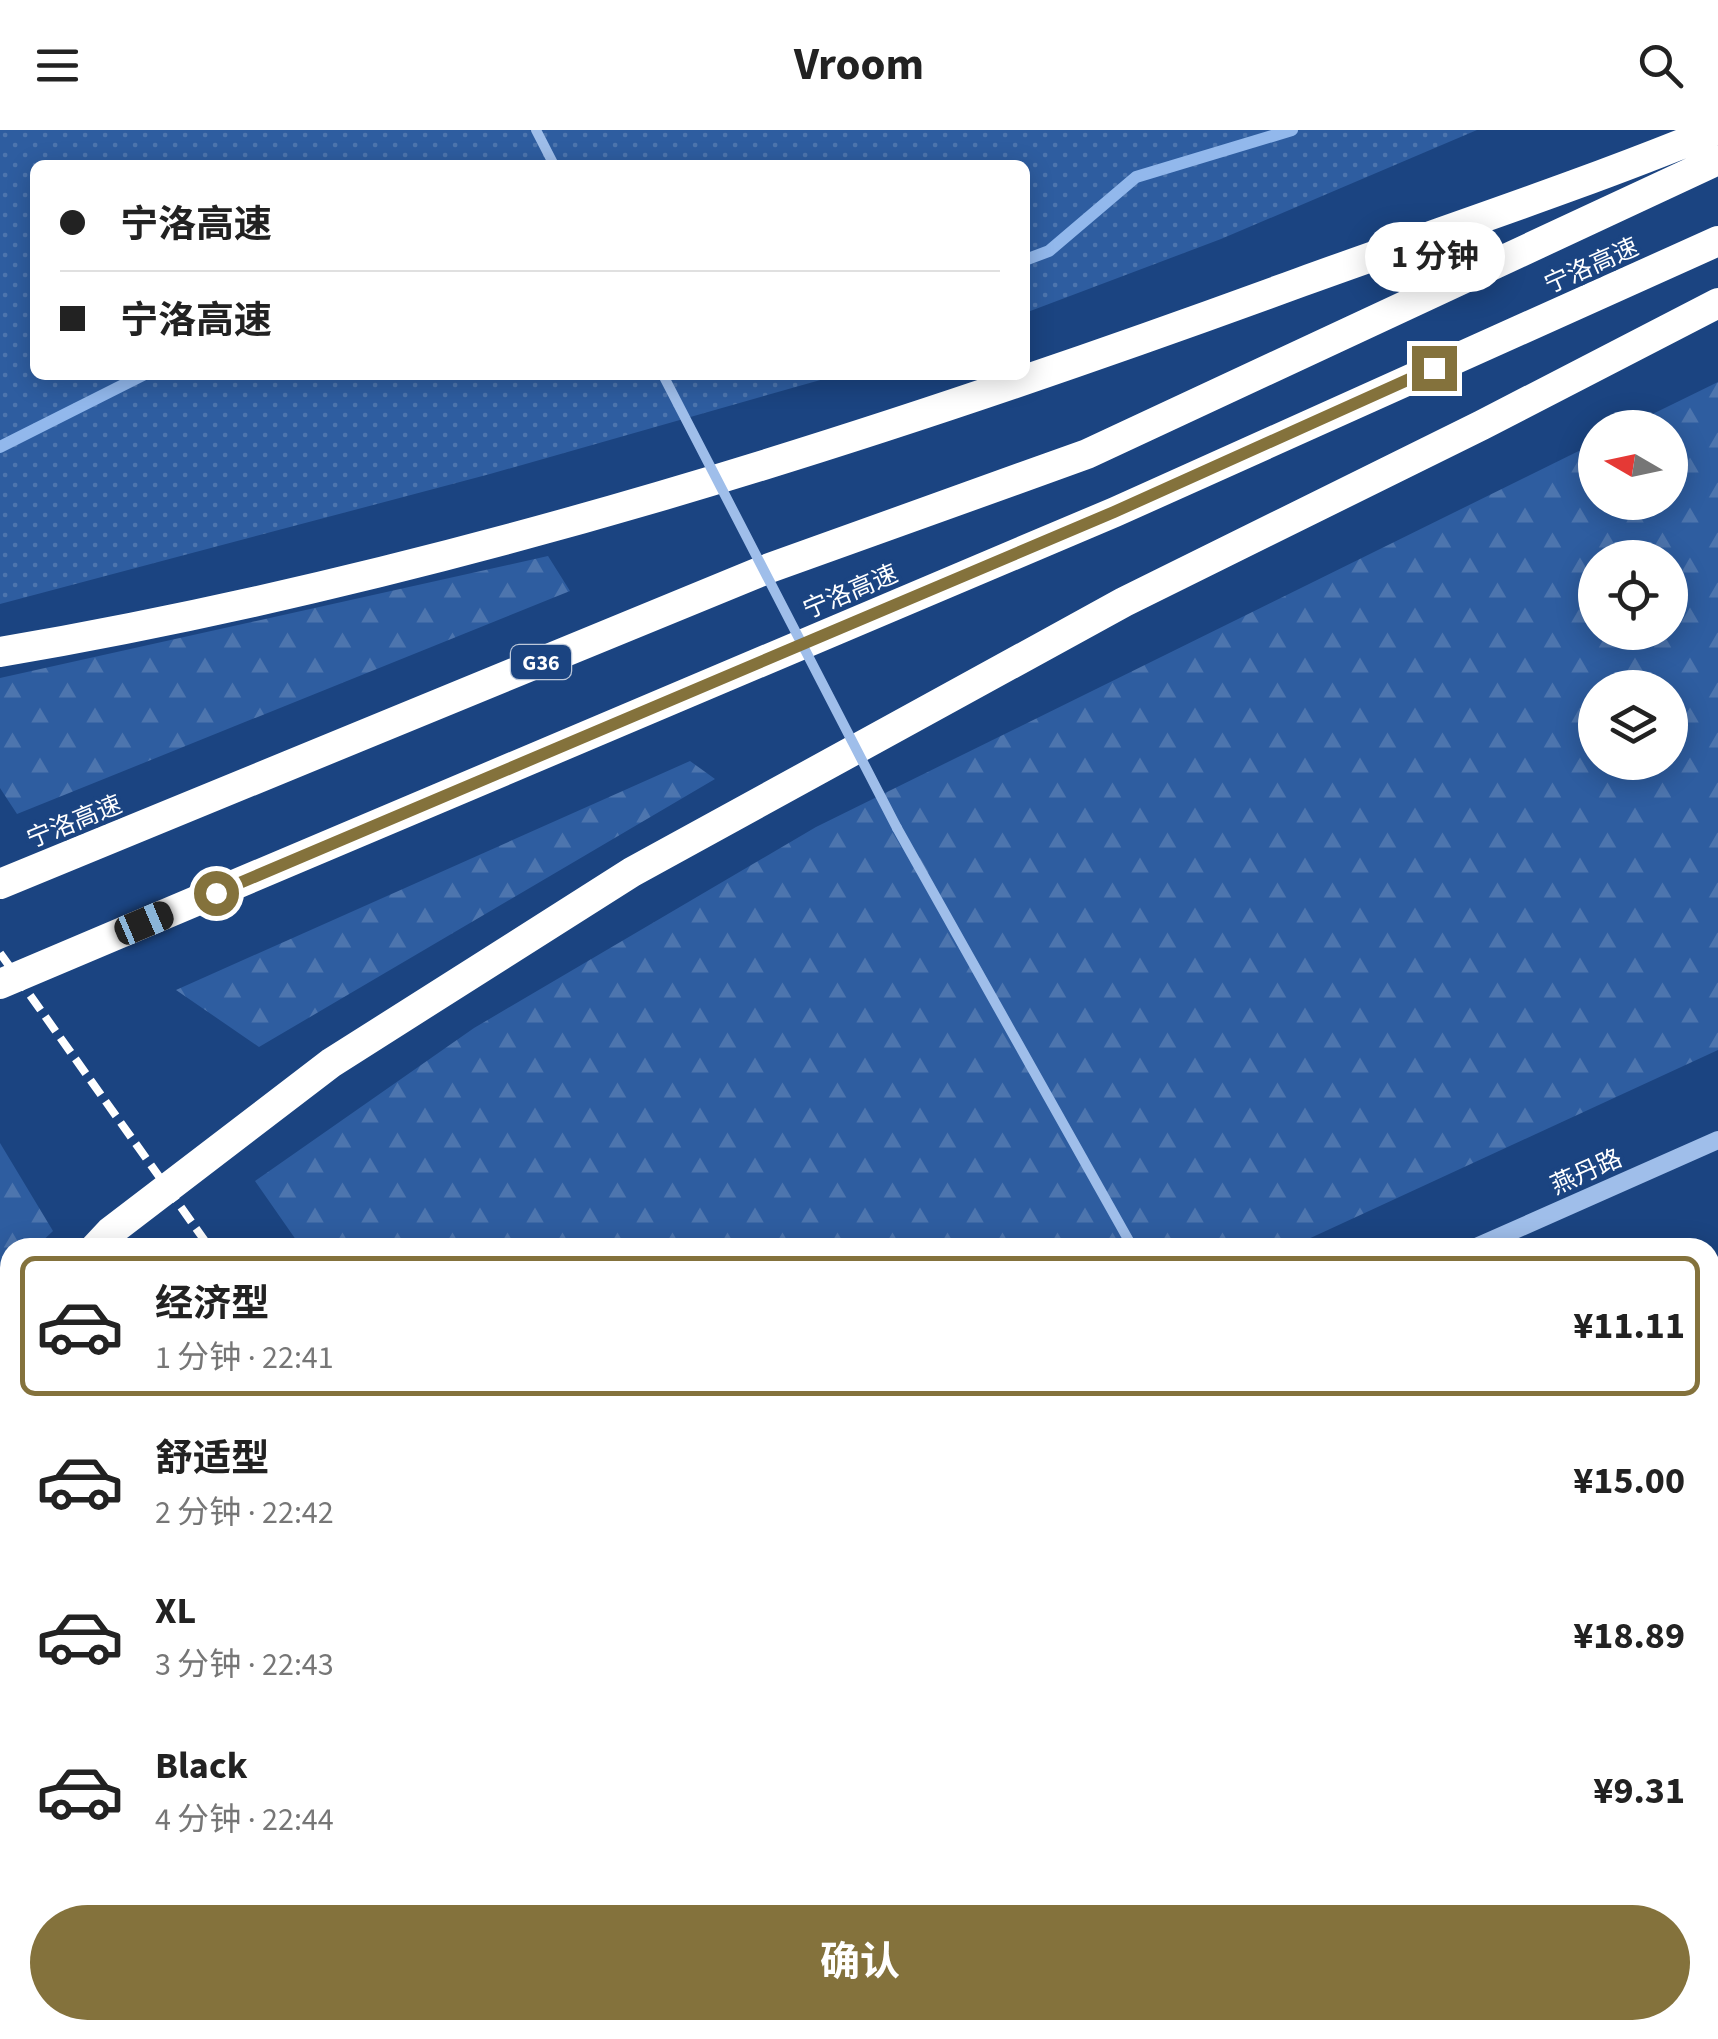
<!DOCTYPE html>
<html lang="zh">
<meta charset="utf-8">
<style>
body{margin:0;font-family:"Source Sans 3","Noto Sans SC",sans-serif;background:#f6f6f6;color:#222;height:100vh;display:flex;flex-direction:column;font-size:38px;white-space:nowrap}
*{box-sizing:border-box;margin:0}
p{font-size:32px;color:#767676}
.icon{flex:none;width:55px;height:55px;fill:none;stroke:currentColor;stroke-width:2;stroke-linecap:round;stroke-linejoin:round}
.map{position:relative;flex:1;overflow:hidden}
.sheet{position:absolute;left:0px;top:1108px;width:1720px;height:802px;display:flex;flex-direction:column;background:#fff;border-radius:30px 30px 0 0;box-shadow:0 5px 25px #0003}
.sheet>*{flex:none}
.guide{position:absolute;left:30px;top:30px;width:1000px;height:220px;border-radius:15px;box-shadow:0 5px 25px #0003;display:grid;align-content:center;height:220px;padding:0 30px;background:#fff}
.needle{width:65px;rotate:279deg}
.controls{position:absolute;left:1578px;top:280px;display:grid;gap:20px}
.controls a{display:grid;place-items:center;width:110px;height:110px;border-radius:50%;background:#fff;box-shadow:0 5px 25px #0003;font-size:50px}
.end{position:absolute;width:45px;height:45px;margin:-22px;border:12px solid #84723c;background:#fff;box-shadow:0 0 0 5px #fff}
.from{border-radius:50%}
.bubble{position:absolute;height:70px;border-radius:35px;background:#fff;box-shadow:0 5px 25px #0003;font-size:32px;font-weight:700;line-height:70px;text-align:center}
.car{position:absolute;width:30px;height:60px;margin:-30px -15px;border-radius:12px;box-shadow:0 0 8px 2px #0007;background:linear-gradient(#222 24%,#8ab4d8 0 40%,#222 0 76%,#8ab4d8 0 86%,#222 0)}
.guide b{display:flex;align-items:center;gap:35px;height:95px;font-size:38px}
.guide b+b{border-top:2px solid #e0e0e0}
.guide i{width:25px;height:25px;background:#222}
ul{padding:18px 0 0;list-style:none}
li{display:flex;align-items:center;gap:30px;height:140px;margin:0 20px 15px;padding:0 10px;border:5px solid transparent;border-radius:15px}
li div{flex:1}
li b{display:block;font-size:38px}
li em{font-style:normal;font-weight:700}
li.current{border-color:#84723c}
li>.icon{width:90px;height:90px;stroke-width:1.5}
.primary-button{display:flex;gap:20px;margin-top:auto;padding:20px 30px}
.primary-button a{flex:1;height:115px;border-radius:60px;background:#84723c;color:#fff;font-size:40px;font-weight:700;line-height:115px;text-align:center}
header{display:flex;justify-content:space-between;align-items:center;height:130px;padding:0 30px;background:#fff;font-size:45px;font-weight:700}
.map>svg:first-child{display:block}
.grass{fill:url(#grass-dots)}
.forest{fill:url(#forest-firs);fill-rule:evenodd}
.lines{fill:none;stroke-linecap:round;stroke-linejoin:round}
.stream{stroke:#92b8ec;stroke-width:12}
.building{fill:url(#building-hatch)}
.path{stroke:#9fbeea;stroke-width:6;stroke-dasharray:5 8;stroke-linecap:butt}
.service{stroke:#9fbeea;stroke-width:8}
.minor{stroke:#9fbeea;stroke-width:10}
.tertiary{stroke:#9fbeea;stroke-width:18}
.motorway{stroke:#fff;stroke-width:30}
.rail{stroke:#fff;stroke-width:8;stroke-dasharray:18 8;stroke-linecap:butt}
.minor-bridge{stroke:#9fbeea;stroke-width:10}
.route{stroke:#84723c;stroke-width:12}
.labels{text-anchor:middle;stroke-width:8;stroke-linejoin:round;paint-order:stroke}
.shield{fill:#1b4481;stroke:#bbc7d9;stroke-width:2.5}
.shield-label{font-size:22px;font-weight:bold;fill:#fff}
.street-label{font-size:25px;fill:#fff;stroke:#1b4481}
</style>
<header><svg class="icon" aria-label="menu" viewBox="0 0 24 24"><path d="M4 6h16M4 12h16M4 18h16"/></svg>Vroom<svg class="icon" aria-label="search" viewBox="0 0 24 24"><circle cx="10" cy="10" r="6"/><path d="M15 15l6 6"/></svg></header>
<div class="map">
<svg width="1718" height="1909" viewBox="0 0 1718 1909">
<defs>
<pattern id="grass-dots" width="8" height="8" patternUnits="userSpaceOnUse" patternTransform="scale(2.5)"><rect width="8" height="8" fill="#2e5da0"/><path d="M2 2h.1M6 6h.1" fill="none" stroke="#4d75ae" stroke-width="1.8" stroke-linecap="round"/></pattern>
<pattern id="forest-firs" width="22" height="20" patternUnits="userSpaceOnUse" patternTransform="scale(2.5)"><rect width="22" height="20" fill="#2e5da0"/><path d="M5 1l3.5 6h-7zM16 11l3.5 6h-7z" fill="#4d75ae"/></pattern>
<pattern id="building-hatch" width="6" height="6" patternUnits="userSpaceOnUse" patternTransform="scale(2.5)"><rect width="6" height="6" fill="#446eab"/><path d="M-1 1l2-2M0 6l6-6M5 7l2-2" fill="none" stroke="#495a72"/></pattern>
</defs>
<rect width="100%" height="100%" fill="#1b4481"/>
<path class="grass" d="M0,0H1477L1221,109L1025,183V35H35V245H838L490,344L0,474Z"/>
<path class="forest" d="M1718,252V920L1291,1117H301L255,1051L474,898L816,697L1595,313V372H1670V298L1626,297ZM1595,428H1670V502H1595ZM1595,558H1670V632H1595Z
M548,426L570,461L17,684L0,658V548Z
M690,631L715,649L259,917L176,860Z
M0,1013L53,1101L36,1117L10,1118V1143L0,1153Z
M10,1245V1900H704L709,1909H0V1254Z"/>
<g class="lines">
<path class="stream" d="M1025,130L1049,121L1136,47L1292,0
M0,317L143,245"/>
</g>
<path class="building" d="M1711,1779L1715,1792L1718,1791V1909H1643L1640,1900H1710Z
M1284,1900H1452L1454,1909H1287Z"/>
<g class="lines">
<path class="path" d="M1710,1322L1718,1320
M1710,1350L1718,1380
M1710,1600L1718,1598
M1710,1694L1718,1692
M1246,1900L1248,1909
M1539,1909L1555,1905"/>
<path class="service" d="M1710,1164L1718,1160
M1166,1900L1168,1909"/>
<path class="minor" d="M536,0L554,35
M897,698L1133,1118"/>
<path class="tertiary" d="M1474,1118L1718,1010
M1028,1900L1031,1909"/>
<path class="motorway" d="M0,522C445,446 878,307 1301,152C1439,102 1580,56 1716,0
M0,754L767,439L1087,324L1718,30
M0,854L1115,382L1718,111
M95,1118L110,1102L331,933L632,742L1124,472L1482,295L1718,173
M0,1212L10,1202"/>
<path class="rail" d="M0,823L210,1118
M729,1900L734,1909"/>
<path class="minor-bridge" d="M663,245L897,698"/>
</g>
<g class="lines">
<path class="route" d="M216,763L1114,382L1434,238"/>
</g>
<g class="labels">
<rect class="shield" x="511" y="515" width="60" height="34" rx="8"/>
<g class="shield-label">
<text x="541" y="540">G36</text>
</g>
<g class="street-label">
<text transform="translate(1591 135) rotate(-24)" y="9">宁洛高速</text>
<text transform="translate(850 461) rotate(-23)" y="9">宁洛高速</text>
<text transform="translate(74 691) rotate(-22)" y="9">宁洛高速</text>
<text transform="translate(1586 1041) rotate(-24)" y="9">燕丹路</text>
</g>
</g>
</svg>
<div class="controls">
<a><svg class="needle" viewBox="-14 -14 28 28"><path d="M0-13l5 13h-10z" fill="#e53935"/><path d="M0 13l5-13h-10z" fill="#767676"/></svg></a>
<a><svg class="icon" aria-label="locate" viewBox="0 0 24 24"><circle cx="12" cy="12" r="6"/><path d="M12 2v4M12 18v4M2 12h4M18 12h4"/></svg></a>
<a><svg class="icon" aria-label="layers" viewBox="0 0 24 24"><path d="M12 4l9 5-9 5-9-5zM3 14l9 5 9-5"/></svg></a>
</div>
<i class="end from" style="left:216px;top:763px"></i>
<i class="end" style="left:1434px;top:238px"></i>
<div class="bubble" style="left:1365px;top:92px;width:140px">1 分钟</div>
<i class="car" style="left:144px;top:793px;rotate:67deg"></i>
<div class="guide">
<b><i class="from"></i>宁洛高速</b>
<b><i></i>宁洛高速</b>
</div>
<section class="sheet">
<ul>
<li class="current"><svg class="icon" aria-label="car" viewBox="0 0 24 24"><path d="M5 17H2v-5l4-1 3-4h7l3 4 3 1v5h-3M9 17h6M6 11h13"/><circle cx="7" cy="17" r="2"/><circle cx="17" cy="17" r="2"/></svg><div><b>经济型</b><p>1 分钟 · 22:41</p></div><em>¥11.11</em></li>
<li><svg class="icon" aria-label="car" viewBox="0 0 24 24"><path d="M5 17H2v-5l4-1 3-4h7l3 4 3 1v5h-3M9 17h6M6 11h13"/><circle cx="7" cy="17" r="2"/><circle cx="17" cy="17" r="2"/></svg><div><b>舒适型</b><p>2 分钟 · 22:42</p></div><em>¥15.00</em></li>
<li><svg class="icon" aria-label="car" viewBox="0 0 24 24"><path d="M5 17H2v-5l4-1 3-4h7l3 4 3 1v5h-3M9 17h6M6 11h13"/><circle cx="7" cy="17" r="2"/><circle cx="17" cy="17" r="2"/></svg><div><b>XL</b><p>3 分钟 · 22:43</p></div><em>¥18.89</em></li>
<li><svg class="icon" aria-label="car" viewBox="0 0 24 24"><path d="M5 17H2v-5l4-1 3-4h7l3 4 3 1v5h-3M9 17h6M6 11h13"/><circle cx="7" cy="17" r="2"/><circle cx="17" cy="17" r="2"/></svg><div><b>Black</b><p>4 分钟 · 22:44</p></div><em>¥9.31</em></li>
</ul>
<div class="primary-button"><a>确认</a></div>
</section>
</div>
